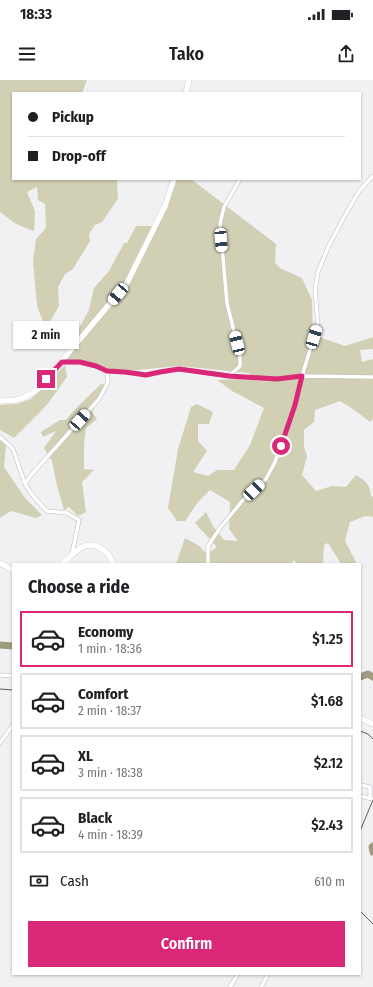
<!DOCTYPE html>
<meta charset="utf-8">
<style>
body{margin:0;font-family:"Fira Sans Condensed",sans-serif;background:#f6f6f6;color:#202124;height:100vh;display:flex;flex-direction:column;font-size:15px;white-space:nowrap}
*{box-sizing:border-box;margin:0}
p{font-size:13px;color:#757577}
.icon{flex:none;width:22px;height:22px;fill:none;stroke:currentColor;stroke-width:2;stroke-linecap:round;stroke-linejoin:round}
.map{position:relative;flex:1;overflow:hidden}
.sheet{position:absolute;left:12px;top:483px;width:349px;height:412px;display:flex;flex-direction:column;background:#fff;border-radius:0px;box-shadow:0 1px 3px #0004}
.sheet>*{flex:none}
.banner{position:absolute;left:12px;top:12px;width:349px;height:88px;border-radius:0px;box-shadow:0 1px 3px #0004;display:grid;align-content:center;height:88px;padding:0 16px;background:#fff}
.end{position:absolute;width:18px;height:18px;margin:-9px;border:5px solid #db2777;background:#fff;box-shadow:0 0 0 2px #fff}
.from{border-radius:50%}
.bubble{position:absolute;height:28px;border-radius:0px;background:#fff;box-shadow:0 1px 3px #0004;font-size:13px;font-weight:600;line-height:28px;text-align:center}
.car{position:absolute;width:12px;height:24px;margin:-12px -6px;border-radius:5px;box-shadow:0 0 3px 1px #0007;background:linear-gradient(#fff 24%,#345 0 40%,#fff 0 76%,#345 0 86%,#fff 0)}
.banner b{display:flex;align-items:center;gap:14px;height:38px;font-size:15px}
.banner b+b{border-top:1px solid #e0e0e0}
.banner i{width:10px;height:10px;background:#202124}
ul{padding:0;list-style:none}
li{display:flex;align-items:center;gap:12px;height:56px;margin:0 8px 6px;padding:0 8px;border:2px solid #e0e0e0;border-radius:0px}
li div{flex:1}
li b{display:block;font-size:15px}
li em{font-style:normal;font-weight:600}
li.active{border-color:#db2777}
li>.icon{width:36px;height:36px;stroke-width:1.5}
h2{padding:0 16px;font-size:18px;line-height:48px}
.pay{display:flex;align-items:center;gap:10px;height:44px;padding:0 16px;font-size:15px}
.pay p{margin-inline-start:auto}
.action{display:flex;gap:8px;margin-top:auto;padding:8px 16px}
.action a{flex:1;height:46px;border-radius:0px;background:#db2777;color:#fff;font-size:16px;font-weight:600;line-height:46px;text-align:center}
.status{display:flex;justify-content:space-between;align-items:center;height:28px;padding:0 20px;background:#fff;direction:ltr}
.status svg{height:11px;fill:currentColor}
header{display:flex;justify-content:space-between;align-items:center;height:52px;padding:0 16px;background:#fff;font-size:18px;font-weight:600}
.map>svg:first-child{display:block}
.green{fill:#d2d0b4}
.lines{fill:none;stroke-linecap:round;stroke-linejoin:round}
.river{stroke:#9e9b7e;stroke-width:7}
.minor-casing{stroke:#bcbdbf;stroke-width:4.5}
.primary-casing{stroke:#bcbdbf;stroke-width:6}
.minor{stroke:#fff;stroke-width:3.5}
.primary{stroke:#fff;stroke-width:5.5}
.rail{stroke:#5e5e5f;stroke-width:1}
.route{stroke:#db2777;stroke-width:5}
</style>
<div class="status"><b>18:33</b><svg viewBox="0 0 49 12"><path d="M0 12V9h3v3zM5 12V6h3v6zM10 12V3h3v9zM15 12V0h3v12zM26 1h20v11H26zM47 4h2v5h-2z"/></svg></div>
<header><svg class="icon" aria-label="menu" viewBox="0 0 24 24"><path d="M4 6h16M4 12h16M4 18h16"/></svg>Tako<svg class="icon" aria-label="share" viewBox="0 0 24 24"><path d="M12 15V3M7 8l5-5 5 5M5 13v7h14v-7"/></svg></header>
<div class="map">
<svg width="373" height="907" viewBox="0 0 373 907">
<rect width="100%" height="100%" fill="#f1f1f4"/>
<path class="green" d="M0,0H87L82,13H13V99H117L118,119L102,142L95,145L89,154L90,161L73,189L65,194L58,207L59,226L46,249L37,226L33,181L36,159L46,148L45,124L38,120L37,107L27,112L35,131L34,151L16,144L0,132Z
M170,99H191L276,164L275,183L280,188L302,198L312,220L313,255L345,266L373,257V269L360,270L362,282L373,279V339L370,342L350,327L340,321L315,330L314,342L304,350V367L307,376L302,395L316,411L332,406L346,407L356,395C366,401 370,404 371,416L373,417V437L365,436L350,442L345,461L357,484H341L328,463L324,465L323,484H297L294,480L291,484H176L185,458L198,465L207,474L217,467L195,443L206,432L213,446L224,460L238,461L229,449L230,422L210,410L198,422L185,441H177L168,428L178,369L191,327L197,324L213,332L209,344H198V361L207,371L193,392L208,396L217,390H234L250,365L264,328L232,311L217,300L255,298L248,293L179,286L125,291H107L80,282H61L89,230L94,208L109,191L124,163H127L136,146H156L165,126Z
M65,285L67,297L46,326L14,358L0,350V325L17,324L31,319Z
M102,303L106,307L92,332L97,339L86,348L84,364V389L94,390L82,402L86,432L78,436L69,427L64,430L57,406L52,381L44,368L56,351L43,357L41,352L60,340H66C76,327 90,315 102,303Z
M0,360L6,365L4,387L25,418L42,435L36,438L11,431L0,438Z"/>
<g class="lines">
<path class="river" d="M0,565L13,566
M360,597L368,594L373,597
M373,766L372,767L373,772"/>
<defs>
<path id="minor" d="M107,291H125L146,295L160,292L179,289L229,296L240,286V276L227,223L220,144L224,127L240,99
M229,296L277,299L302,296L373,297
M0,357L13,369L25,404L33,416L47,431L67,433L79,440L72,474
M25,404L31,395L99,319L108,302L107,291C92,283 78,282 61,282
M208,484V466L220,448L243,420L266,399L275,382L295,325L302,296L318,244L315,211L318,192L329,165L348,130L360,110L373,96
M0,595L13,596
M0,663L13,645
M360,705L370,707V718
M360,716L373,719
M230,907L238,894
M261,907L268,894"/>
<path id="primary" d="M186,13L189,0
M0,321C18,321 25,319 39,308L127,203L165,126L174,99
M0,483L13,490
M63,484C74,472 86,458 102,469C108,472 111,478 113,484
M360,638L373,644"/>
</defs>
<use href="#minor" class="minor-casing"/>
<use href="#primary" class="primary-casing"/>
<use href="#minor" class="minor"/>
<use href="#primary" class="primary"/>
<path class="rail" d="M0,609L13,610
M360,651L368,654L373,659
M360,751L373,720
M360,831L373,844"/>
</g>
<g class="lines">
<path class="route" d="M46,299L62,282H80L96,286L107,291L125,292L146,295L160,292L179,289L229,296L277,299L302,296L295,325L281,366"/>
</g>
</svg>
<i class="end from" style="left:281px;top:366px"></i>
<i class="end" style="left:46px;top:299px"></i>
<div class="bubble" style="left:13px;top:241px;width:66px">2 min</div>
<i class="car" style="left:221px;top:160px;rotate:175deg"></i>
<i class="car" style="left:118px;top:214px;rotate:220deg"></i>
<i class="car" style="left:314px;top:257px;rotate:17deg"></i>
<i class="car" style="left:237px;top:263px;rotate:346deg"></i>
<i class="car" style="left:80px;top:340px;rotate:42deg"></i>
<i class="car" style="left:254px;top:410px;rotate:46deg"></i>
<div class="banner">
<b><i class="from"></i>Pickup</b>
<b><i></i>Drop-off</b>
</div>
<section class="sheet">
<h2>Choose a ride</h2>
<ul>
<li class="active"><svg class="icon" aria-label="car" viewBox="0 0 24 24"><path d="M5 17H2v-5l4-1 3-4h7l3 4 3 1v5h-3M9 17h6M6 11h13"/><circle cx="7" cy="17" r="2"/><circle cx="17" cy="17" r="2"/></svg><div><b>Economy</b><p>1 min · 18:36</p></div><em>$1.25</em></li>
<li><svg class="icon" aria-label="car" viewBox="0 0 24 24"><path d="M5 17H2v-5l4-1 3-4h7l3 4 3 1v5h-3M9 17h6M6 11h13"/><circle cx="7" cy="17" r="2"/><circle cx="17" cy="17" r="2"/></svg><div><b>Comfort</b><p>2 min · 18:37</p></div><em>$1.68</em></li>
<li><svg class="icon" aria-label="car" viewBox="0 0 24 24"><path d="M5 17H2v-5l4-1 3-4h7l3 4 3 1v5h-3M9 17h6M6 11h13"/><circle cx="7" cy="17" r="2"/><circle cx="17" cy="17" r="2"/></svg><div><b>XL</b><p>3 min · 18:38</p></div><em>$2.12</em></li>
<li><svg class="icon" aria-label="car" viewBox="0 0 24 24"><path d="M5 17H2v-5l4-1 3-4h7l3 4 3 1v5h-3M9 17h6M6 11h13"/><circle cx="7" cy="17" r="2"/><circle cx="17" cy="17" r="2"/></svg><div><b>Black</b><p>4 min · 18:39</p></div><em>$2.43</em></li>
</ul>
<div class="pay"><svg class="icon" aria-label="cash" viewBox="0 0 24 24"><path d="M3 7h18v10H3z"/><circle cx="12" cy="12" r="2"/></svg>Cash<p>610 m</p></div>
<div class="action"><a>Confirm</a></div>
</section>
</div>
